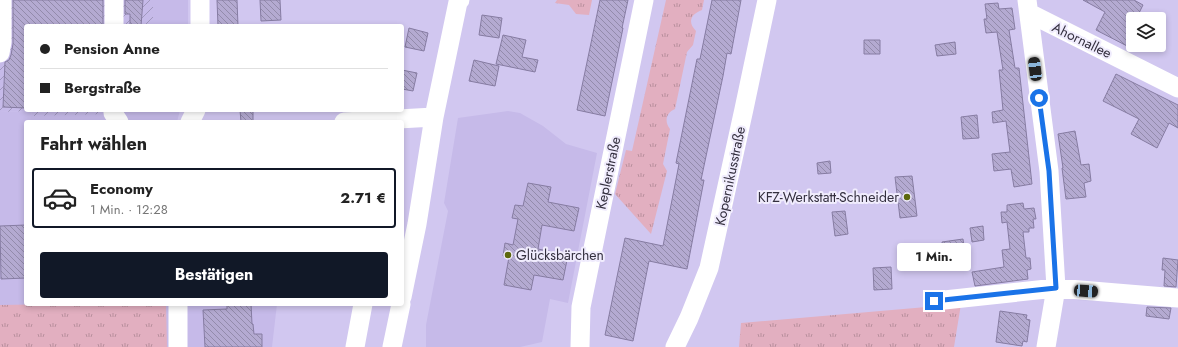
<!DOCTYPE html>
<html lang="de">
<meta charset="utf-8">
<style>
body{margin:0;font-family:Jost,sans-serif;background:#f2f2f2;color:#222;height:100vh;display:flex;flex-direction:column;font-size:15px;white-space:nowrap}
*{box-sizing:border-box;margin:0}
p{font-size:13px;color:#767676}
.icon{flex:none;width:22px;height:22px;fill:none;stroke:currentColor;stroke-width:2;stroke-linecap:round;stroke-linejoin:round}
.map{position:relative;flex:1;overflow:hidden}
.drawer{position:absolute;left:24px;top:120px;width:380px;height:186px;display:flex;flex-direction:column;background:#fff;border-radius:4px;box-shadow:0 2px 6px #0003}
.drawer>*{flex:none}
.guide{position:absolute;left:24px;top:24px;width:380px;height:88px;border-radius:4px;box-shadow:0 2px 6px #0003;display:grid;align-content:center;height:88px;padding:0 16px;background:#fff}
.fabs{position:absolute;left:1126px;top:12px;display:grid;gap:8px}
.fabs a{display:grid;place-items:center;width:40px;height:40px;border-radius:4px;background:#fff;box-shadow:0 2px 6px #0003;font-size:20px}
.end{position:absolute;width:18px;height:18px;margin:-9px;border:5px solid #1a73e8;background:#fff;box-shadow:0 0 0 2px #fff}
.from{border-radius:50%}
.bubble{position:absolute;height:28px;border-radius:4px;background:#fff;box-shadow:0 2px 6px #0003;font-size:13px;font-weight:700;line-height:28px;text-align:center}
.car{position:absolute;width:12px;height:24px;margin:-12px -6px;border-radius:5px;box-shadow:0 0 3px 1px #0007;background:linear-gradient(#222 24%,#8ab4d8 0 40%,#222 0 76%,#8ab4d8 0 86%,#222 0)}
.guide b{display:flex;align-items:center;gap:14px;height:38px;font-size:15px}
.guide b+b{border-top:1px solid #e0e0e0}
.guide i{width:10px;height:10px;background:#222}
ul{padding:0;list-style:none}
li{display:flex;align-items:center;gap:12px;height:60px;margin:0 8px 6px;padding:0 8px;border:2px solid transparent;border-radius:4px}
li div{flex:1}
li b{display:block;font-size:15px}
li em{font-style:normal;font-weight:700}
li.current{border-color:#111827}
li>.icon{width:36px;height:36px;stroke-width:1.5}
h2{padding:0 16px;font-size:18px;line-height:48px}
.button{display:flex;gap:8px;margin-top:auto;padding:8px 16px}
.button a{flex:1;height:46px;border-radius:4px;background:#111827;color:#fff;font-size:16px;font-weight:700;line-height:46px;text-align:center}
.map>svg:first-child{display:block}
.built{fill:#c6bae9}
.industrial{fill:url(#industrial-furrows)}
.grass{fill:url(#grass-tufts)}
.building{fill:url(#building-back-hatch);stroke:#867ca2}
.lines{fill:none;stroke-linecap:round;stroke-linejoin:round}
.minor{stroke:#fff;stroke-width:19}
.route{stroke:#1a73e8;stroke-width:5}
.poi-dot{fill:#5d680d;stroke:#f0ecfd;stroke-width:1.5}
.labels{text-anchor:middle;stroke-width:4;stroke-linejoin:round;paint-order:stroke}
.street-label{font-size:14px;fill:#332f3e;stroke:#f0ecfd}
.poi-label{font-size:14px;fill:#332f3e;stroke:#f0ecfd;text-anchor:end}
</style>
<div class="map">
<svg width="1178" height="347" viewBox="0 0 1178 347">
<defs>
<pattern id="industrial-furrows" width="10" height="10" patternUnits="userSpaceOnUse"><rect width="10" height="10" fill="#c6bae9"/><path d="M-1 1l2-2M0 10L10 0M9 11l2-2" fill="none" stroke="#a198be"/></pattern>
<pattern id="grass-tufts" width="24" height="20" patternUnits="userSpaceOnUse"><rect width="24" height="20" fill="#e2afc0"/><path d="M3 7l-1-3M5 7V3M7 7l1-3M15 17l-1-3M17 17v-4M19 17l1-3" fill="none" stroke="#b88f9d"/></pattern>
<pattern id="building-back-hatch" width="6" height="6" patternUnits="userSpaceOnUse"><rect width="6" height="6" fill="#b4aad1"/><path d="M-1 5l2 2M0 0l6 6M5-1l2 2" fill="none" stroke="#938bab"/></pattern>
</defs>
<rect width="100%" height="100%" fill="#d1c7f0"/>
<path class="built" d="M153,0H188V26H153Z
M107,110H180L177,122H26V304H277L272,347H0V112L31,111L32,116Z
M508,111L520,113L543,126L566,144L597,153L568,303L550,299L542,342L520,347H426V325L448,211L444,203L458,118Z"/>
<path class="industrial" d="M0,0H153V26H26V110H107L106,114L32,116L31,111L0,112Z"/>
<path class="grass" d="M557,0H592L589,15L576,14L569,5L555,3Z
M666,0H704L702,10C691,14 687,22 696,31L693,45L687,52L675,109C666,113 664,121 670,129L663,164L667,171L651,234L615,194L626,150L632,151Z
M60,304H166L167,347H0V305Z
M961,304L954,347H739L741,323Z"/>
<path class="building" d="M13,0H103V26H26V108L3,107L5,62L9,60L11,55L13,44Z
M125,0H143L141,26H130V14H125Z
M217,0H237L238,26H218Z
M260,0H280L281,20L261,21Z
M600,0H628L622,28H623L605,116L577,110Z
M712,0H741L731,54L727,53L723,76L701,180H704L687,269L649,261L633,341L605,335L625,238L663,246L679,164L676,163L697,59H700Z
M1083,0H1134L1143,5L1136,19H1133V49L1096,30L1105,12Z
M998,3L999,9L1012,8L1015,29L1009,30L1015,68H1019L1032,184L1014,187L1011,169L994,171L992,154L1010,152L1006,121L993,123L992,112L1003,110L999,70H1003L997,32L986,33L984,19H987L985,4Z
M482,15L502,18L499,38L479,35Z
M409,28L428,33L424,51L405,47Z
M503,35L526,40L522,57L538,60L535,72L496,64Z
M864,40H880V54H864Z
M955,42L956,54L937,56L935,45Z
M474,60L499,66L495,86L469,81Z
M402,70L417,73L413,91L402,89Z
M1116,74L1178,105V128L1169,123L1157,148L1131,134L1139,119L1103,101Z
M240,110H253V122H241Z
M977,115L979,138L963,139L961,117Z
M1075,131L1081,165L1089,164L1091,181L1084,183L1086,197L1066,199L1062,168H1063L1058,134Z
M830,161L831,173L818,174L817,163Z
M912,176L917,216L900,218L895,177Z
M528,183L551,187L548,202L579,208L574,231L542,225L538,249L568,255L563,280L534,275L531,290L504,285L509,257L503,256L505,243L513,245L518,219L512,218L515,205L523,206Z
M1023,203L1024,209L1034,208L1036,219H1033L1034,228H1029V232H1023L1026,258H1030L1031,269L1027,270L1028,279L975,286L972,272L1004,267L1002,250L1010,249L1007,222L1002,223L1001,212H1007V205Z
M845,211L848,234L835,236L832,212Z
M26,225V278L1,279L0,226Z
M983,226L984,240L972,242L970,228Z
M963,239L966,263L945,265L942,242Z
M1163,258L1178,260L1176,287L1164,286L1165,270H1162Z
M891,267L892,289L874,290L873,268Z
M227,304H251L252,324H253L254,334H262V347H205L203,310L227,309Z
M1147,307L1171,308L1169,319L1146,316Z
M1000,311L1027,315L1026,319L1030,320L1027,342L1023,341L1022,346L996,342Z"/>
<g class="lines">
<path class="minor" d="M200,0V26
M1027,0L1049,171L1056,288L1046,347
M1029,13L1178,88
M114,26V0
M0,53L2,42V0
M113,110V113L119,122
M190,122L196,110
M344,122L434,117
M402,297L417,224L434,117L458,2L460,0
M935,301L1056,288L1178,298
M178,304V347
M355,347L363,304
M392,347L401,304
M580,347L581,307L644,0
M675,347L689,318L709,268L744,109L767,0"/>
</g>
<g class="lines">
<path class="route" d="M934,301L1056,288L1049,171L1039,98"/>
</g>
<g class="poi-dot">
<circle cx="907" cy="197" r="4"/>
<circle cx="508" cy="255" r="4"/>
</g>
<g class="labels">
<g class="street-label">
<text transform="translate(1082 40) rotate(26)" y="5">Ahornallee</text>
<text transform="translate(608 173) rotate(-78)" y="5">Keplerstraße</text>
<text transform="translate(730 176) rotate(-78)" y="5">Kopernikusstraße</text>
</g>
<g class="poi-label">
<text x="899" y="202">KFZ-Werkstatt-Schneider</text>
<text x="516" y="260" text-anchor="start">Glücksbärchen</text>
</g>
</g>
</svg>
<div class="fabs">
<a><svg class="icon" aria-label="layers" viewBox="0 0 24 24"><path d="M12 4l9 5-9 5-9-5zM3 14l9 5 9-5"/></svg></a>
</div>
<i class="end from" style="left:1039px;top:98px"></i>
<i class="end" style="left:934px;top:301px"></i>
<div class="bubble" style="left:897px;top:243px;width:74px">1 Min.</div>
<i class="car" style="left:1035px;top:69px;rotate:353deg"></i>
<i class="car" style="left:1086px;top:291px;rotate:94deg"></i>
<div class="guide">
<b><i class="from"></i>Pension Anne</b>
<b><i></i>Bergstraße</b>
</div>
<section class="drawer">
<h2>Fahrt wählen</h2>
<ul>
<li class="current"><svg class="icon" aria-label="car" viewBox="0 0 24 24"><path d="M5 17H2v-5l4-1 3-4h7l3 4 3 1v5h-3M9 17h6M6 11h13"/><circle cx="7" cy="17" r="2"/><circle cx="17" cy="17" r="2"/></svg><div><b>Economy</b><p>1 Min. · 12:28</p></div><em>2.71 €</em></li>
</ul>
<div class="button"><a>Bestätigen</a></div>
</section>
</div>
